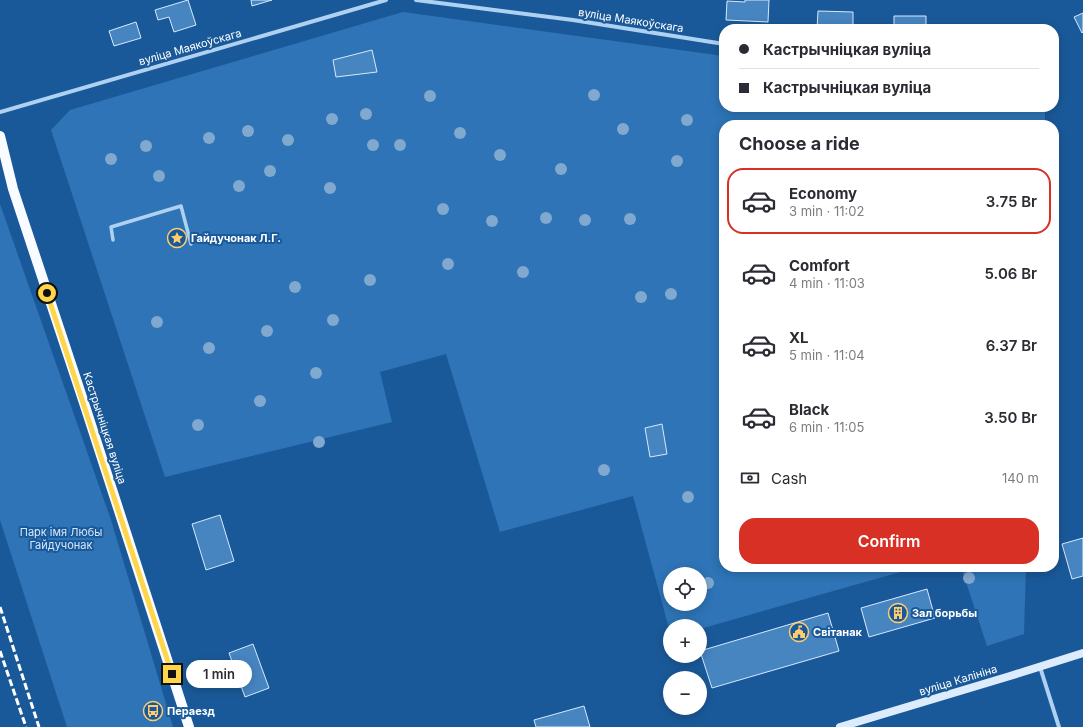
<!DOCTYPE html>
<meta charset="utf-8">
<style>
body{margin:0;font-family:Inter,sans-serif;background:#f2f2f3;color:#2b2b33;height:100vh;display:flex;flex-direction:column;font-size:15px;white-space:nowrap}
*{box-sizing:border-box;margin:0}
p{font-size:13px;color:#7c7c81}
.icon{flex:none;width:22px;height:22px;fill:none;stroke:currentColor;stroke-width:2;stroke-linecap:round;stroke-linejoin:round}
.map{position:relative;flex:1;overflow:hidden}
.panel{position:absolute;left:719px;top:120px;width:340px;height:452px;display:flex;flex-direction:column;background:#fff;border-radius:16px;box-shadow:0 2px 10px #0003}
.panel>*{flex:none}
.banner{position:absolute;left:719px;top:24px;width:340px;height:88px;border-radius:16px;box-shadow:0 2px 10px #0003;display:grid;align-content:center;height:88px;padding:0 20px;background:#fff}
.controls{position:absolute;left:663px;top:567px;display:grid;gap:8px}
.controls a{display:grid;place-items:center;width:44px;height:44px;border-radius:50%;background:#fff;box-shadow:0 2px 10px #0003;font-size:20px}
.end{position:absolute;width:18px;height:18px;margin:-9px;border:5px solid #ffd54a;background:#111;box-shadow:0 0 0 2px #111}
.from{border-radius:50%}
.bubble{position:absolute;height:28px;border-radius:14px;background:#fff;box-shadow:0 2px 10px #0003;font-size:13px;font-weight:600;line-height:28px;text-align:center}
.banner b{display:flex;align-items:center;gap:14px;height:38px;font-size:15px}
.banner b+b{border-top:1px solid #e1e1e2}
.banner i{width:10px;height:10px;background:#2b2b33}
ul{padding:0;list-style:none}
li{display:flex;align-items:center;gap:12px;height:66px;margin:0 8px 6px;padding:0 12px;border:2px solid transparent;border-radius:16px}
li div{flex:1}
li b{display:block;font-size:15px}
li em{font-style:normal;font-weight:600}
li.selected{border-color:#d93025}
li>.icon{width:36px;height:36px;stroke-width:1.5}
h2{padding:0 20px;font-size:18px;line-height:48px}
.pay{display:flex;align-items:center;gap:10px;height:44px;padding:0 20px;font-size:15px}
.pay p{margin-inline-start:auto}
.primary-button{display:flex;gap:8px;margin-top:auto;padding:8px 20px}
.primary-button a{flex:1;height:46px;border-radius:16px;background:#d93025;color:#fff;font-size:16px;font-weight:600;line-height:46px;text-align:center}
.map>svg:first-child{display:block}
.green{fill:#2e74b6;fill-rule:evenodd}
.building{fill:#4785c1;stroke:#d6e9fc}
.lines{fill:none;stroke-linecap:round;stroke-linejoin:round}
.pedestrian{stroke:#afd1f1;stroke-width:3.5}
.minor{stroke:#afd1f1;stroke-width:4}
.secondary{stroke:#ddecfc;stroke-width:8}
.primary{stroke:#f8fbff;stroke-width:10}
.rail{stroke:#fff;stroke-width:3;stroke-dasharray:7 3;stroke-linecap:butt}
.tree{fill:#81a8cf}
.route{stroke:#ffd54a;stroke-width:5}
.labels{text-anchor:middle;stroke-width:4;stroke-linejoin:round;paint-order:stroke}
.street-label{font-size:11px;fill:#fff;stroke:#1a5999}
.poi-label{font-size:11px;font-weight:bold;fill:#fff;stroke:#1a5999;text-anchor:start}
.park-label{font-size:11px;fill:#d6e9fc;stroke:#1a5999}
</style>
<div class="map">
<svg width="1083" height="727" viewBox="0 0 1083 727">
<rect width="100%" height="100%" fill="#1a5999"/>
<path class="green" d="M403,12L724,56V107H1045V125H724V567H918L700,629V626H670V632L633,496L500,532L446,354L380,372L392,422L165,477L51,130L70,110ZM670,574H700V604H670Z
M0,204L111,520L173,727H67L0,520Z
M961,567H1026L1024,634L987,646Z"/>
<path class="building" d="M188,0L196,25L174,32L169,17L158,20L155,10Z
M251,0H272L252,6Z
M745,0H769L768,22L726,20L727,1L745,2Z
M818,11L853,12V29H817Z
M1083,13V32L1082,33L1074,17Z
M894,16H926V29H894Z
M136,22L141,38L114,46L109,31Z
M372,50L377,72L336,77L333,60Z
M662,424L667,454L650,457L645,428Z
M220,515L234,561L206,570L192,524Z
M1083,538V576L1072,579L1062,544Z
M927,589L935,618L869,637L861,608Z
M828,613L839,651L712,688L700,651Z
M253,644L269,688L245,697L229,653Z
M584,706L590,727H536L534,720Z"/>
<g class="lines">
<path class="pedestrian" d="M113,240L111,227L181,206L191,244"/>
<path class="minor" d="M416,0L573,20L724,44
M0,112L386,0
M1040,667L1059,727"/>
<path class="secondary" d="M840,727L1010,676L1083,653"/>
<path class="primary" d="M0,136L13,189L85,406L189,727"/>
<path class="rail" d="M0,607L39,727
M0,651L26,727"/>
</g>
<g class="tree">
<circle cx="594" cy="95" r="6"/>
<circle cx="430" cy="96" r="6"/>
<circle cx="366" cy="114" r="6"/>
<circle cx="332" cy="119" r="6"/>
<circle cx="687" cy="120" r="6"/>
<circle cx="623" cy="129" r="6"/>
<circle cx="248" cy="131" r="6"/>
<circle cx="460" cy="133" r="6"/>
<circle cx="209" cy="138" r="6"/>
<circle cx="288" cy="140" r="6"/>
<circle cx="373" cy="145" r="6"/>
<circle cx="400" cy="145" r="6"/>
<circle cx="146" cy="146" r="6"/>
<circle cx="500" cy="155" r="6"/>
<circle cx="111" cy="159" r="6"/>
<circle cx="677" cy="161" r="6"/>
<circle cx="561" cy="169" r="6"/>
<circle cx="270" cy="171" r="6"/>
<circle cx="159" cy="176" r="6"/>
<circle cx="239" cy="186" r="6"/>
<circle cx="330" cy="188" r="6"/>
<circle cx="443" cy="209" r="6"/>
<circle cx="546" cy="218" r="6"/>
<circle cx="630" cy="219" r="6"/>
<circle cx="585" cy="220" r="6"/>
<circle cx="492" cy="221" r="6"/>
<circle cx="448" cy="264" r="6"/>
<circle cx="523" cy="272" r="6"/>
<circle cx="370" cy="280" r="6"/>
<circle cx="295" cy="287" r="6"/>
<circle cx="671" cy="294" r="6"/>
<circle cx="641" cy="297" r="6"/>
<circle cx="333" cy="320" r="6"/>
<circle cx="157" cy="322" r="6"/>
<circle cx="267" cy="331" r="6"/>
<circle cx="209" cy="348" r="6"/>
<circle cx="316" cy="373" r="6"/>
<circle cx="260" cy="401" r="6"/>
<circle cx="198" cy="425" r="6"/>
<circle cx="319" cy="442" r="6"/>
<circle cx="604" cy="470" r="6"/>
<circle cx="688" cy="497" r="6"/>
<circle cx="969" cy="578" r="6"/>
<circle cx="708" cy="583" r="6"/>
</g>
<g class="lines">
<path class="route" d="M47,293L172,674"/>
</g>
<defs>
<symbol id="sight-ring" viewBox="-11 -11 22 22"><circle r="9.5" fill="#1a5999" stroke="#ffcc6e" stroke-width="1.5"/><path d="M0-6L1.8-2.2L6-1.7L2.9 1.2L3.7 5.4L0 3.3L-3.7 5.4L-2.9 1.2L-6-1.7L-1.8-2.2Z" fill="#ffcc6e"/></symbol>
<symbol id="building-ring" viewBox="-11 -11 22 22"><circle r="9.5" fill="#1a5999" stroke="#ffcc6e" stroke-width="1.5"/><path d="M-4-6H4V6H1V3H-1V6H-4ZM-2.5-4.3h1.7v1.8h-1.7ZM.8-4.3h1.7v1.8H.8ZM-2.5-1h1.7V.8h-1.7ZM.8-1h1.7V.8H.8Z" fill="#ffcc6e"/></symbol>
<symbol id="civic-ring" viewBox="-11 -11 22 22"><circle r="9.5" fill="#1a5999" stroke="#ffcc6e" stroke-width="1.5"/><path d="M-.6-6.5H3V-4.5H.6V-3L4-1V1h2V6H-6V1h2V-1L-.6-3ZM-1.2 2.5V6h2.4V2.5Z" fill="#ffcc6e"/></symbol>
<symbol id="bus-ring" viewBox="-11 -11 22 22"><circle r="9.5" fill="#1a5999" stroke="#ffcc6e" stroke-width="1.5"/><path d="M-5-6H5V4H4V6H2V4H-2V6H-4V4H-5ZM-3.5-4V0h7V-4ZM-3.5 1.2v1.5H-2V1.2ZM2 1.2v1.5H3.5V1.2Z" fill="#ffcc6e"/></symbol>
</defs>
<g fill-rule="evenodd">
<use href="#sight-ring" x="166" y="227" width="22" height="22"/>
<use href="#building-ring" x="887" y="602" width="22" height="22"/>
<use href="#civic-ring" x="788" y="621" width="22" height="22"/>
<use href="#bus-ring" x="142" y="700" width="22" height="22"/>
</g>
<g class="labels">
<g class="street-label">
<text transform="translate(631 20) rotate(9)" y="4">вуліца Маякоўскага</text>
<text transform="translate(190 47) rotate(-16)" y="4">вуліца Маякоўскага</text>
<text transform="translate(105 428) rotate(72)" y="4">Кастрычніцкая вуліца</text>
<text transform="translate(958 680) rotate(-17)" y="4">вуліца Калініна</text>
</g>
<g class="poi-label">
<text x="191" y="242">Гайдучонак Л.Г.</text>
<text x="912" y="617">Зал борьбы</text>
<text x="813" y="636">Світанак</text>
<text x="167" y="715">Пераезд</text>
</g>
<g class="park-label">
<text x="61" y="536">Парк імя Любы<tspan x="61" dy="13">Гайдучонак</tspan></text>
</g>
</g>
</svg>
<div class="controls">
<a><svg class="icon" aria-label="locate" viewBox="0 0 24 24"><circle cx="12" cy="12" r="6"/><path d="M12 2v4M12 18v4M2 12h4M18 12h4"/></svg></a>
<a>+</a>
<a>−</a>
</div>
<i class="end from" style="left:47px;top:293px"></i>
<i class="end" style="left:172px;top:674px"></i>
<div class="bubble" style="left:186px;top:660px;width:66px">1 min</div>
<div class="banner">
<b><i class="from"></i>Кастрычніцкая вуліца</b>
<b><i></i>Кастрычніцкая вуліца</b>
</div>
<section class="panel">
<h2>Choose a ride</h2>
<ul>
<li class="selected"><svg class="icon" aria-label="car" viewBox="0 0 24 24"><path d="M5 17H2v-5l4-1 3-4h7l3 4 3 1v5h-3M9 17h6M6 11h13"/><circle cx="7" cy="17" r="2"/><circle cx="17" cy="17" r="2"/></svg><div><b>Economy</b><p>3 min · 11:02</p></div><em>3.75 Br</em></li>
<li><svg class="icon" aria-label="car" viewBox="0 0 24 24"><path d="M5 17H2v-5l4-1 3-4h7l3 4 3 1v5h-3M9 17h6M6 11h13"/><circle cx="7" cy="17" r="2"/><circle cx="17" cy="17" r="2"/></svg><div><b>Comfort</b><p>4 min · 11:03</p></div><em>5.06 Br</em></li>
<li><svg class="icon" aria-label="car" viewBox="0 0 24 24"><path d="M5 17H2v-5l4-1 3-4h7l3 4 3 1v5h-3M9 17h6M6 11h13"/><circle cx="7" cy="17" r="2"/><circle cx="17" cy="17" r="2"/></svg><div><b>XL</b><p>5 min · 11:04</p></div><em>6.37 Br</em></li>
<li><svg class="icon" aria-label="car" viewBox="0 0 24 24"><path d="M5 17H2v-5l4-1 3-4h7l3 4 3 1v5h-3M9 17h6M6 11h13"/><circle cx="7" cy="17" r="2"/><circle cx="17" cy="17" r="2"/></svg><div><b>Black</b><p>6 min · 11:05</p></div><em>3.50 Br</em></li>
</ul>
<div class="pay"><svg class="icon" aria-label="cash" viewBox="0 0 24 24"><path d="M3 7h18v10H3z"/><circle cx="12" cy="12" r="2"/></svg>Cash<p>140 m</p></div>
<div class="primary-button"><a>Confirm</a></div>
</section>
</div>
